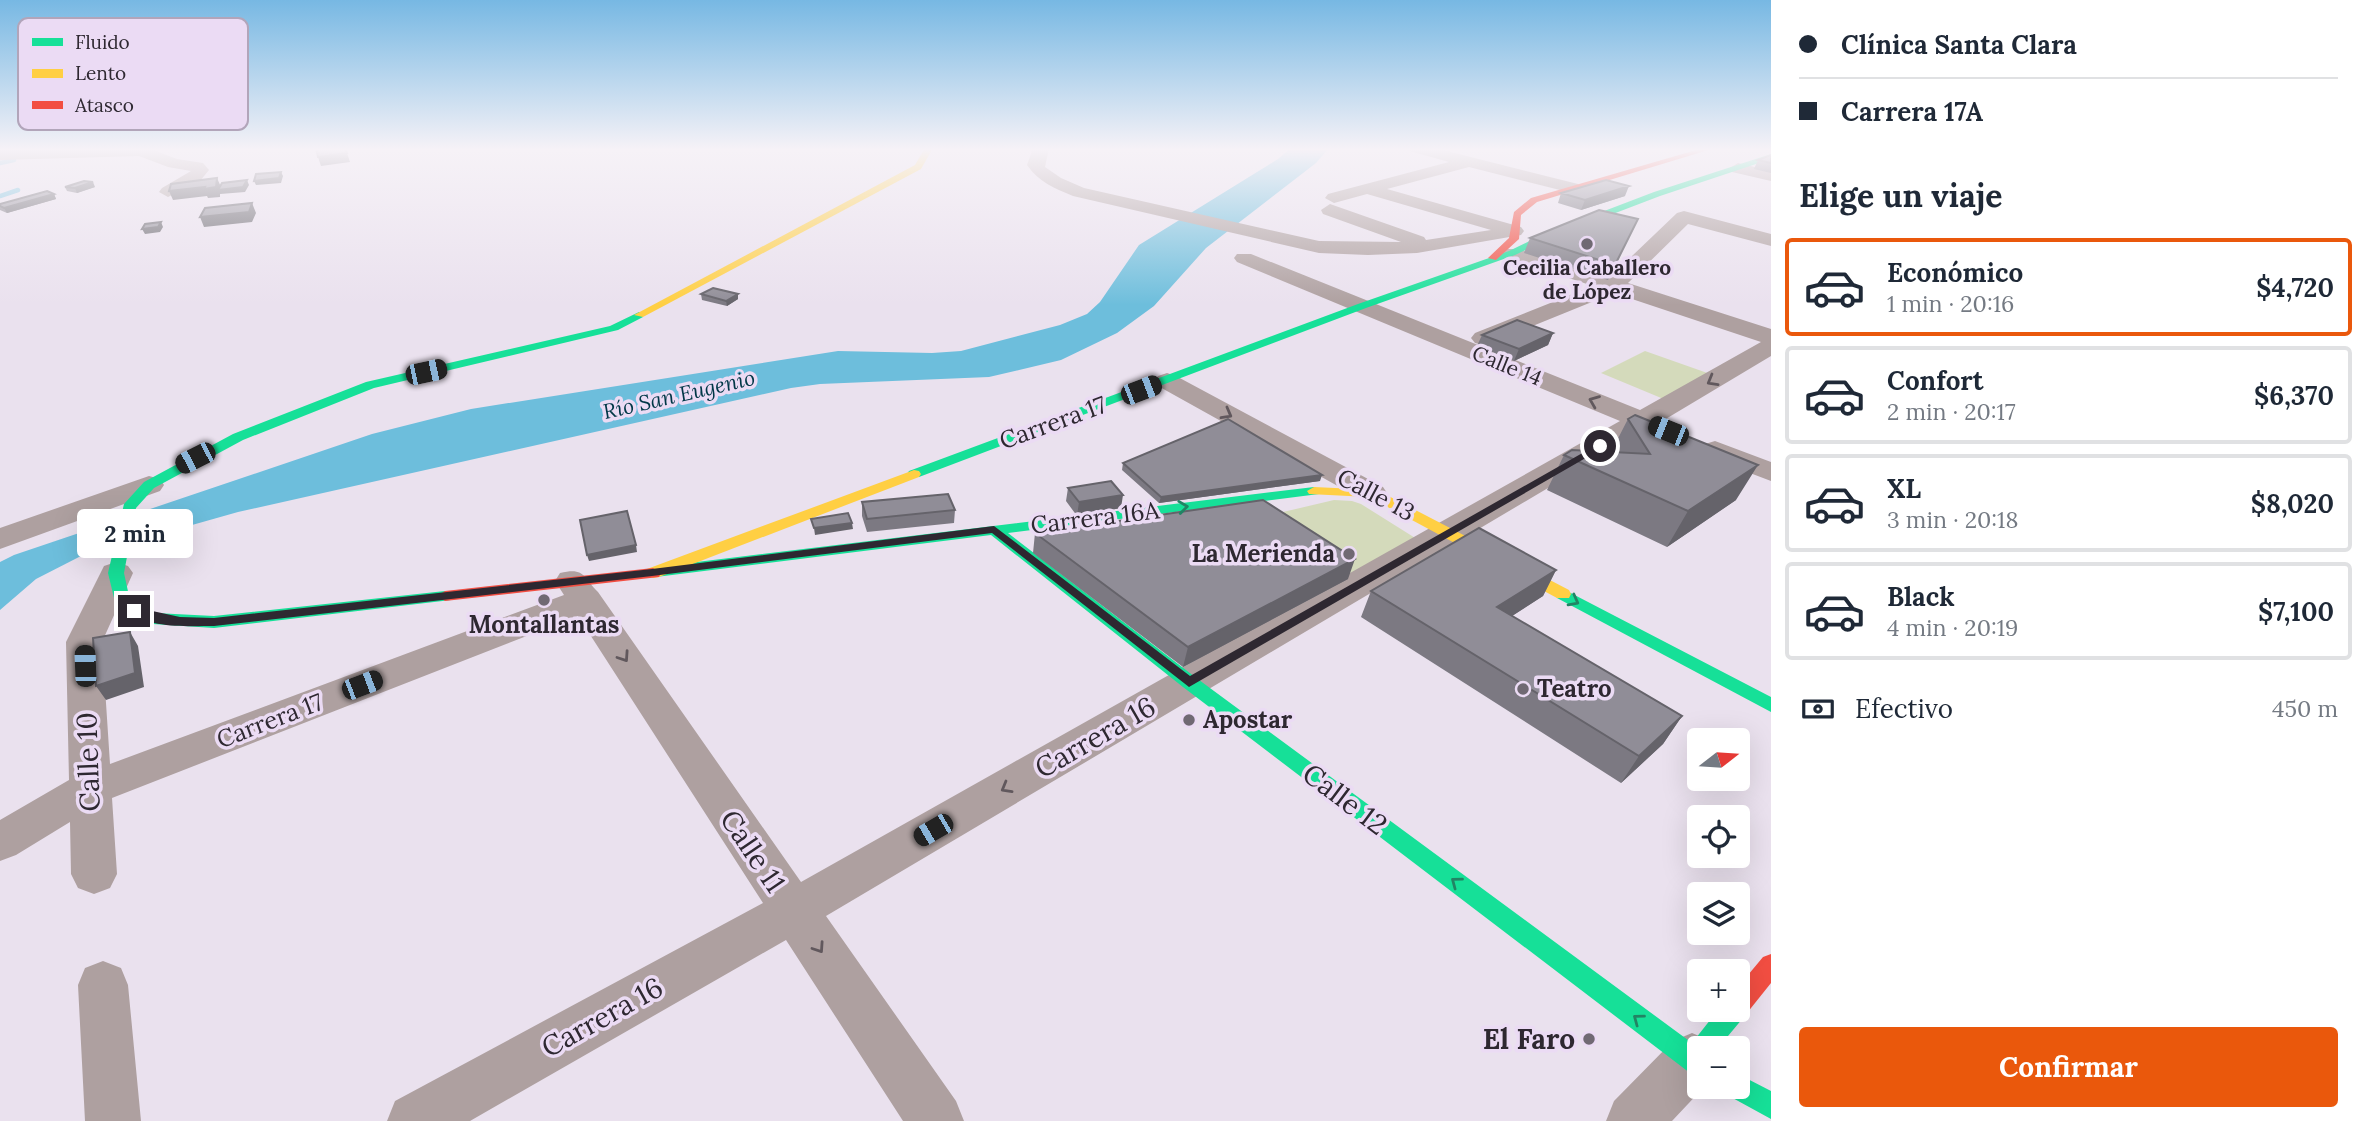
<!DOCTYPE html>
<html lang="es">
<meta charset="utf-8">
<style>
body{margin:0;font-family:Lora,serif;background:#f6f6f7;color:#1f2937;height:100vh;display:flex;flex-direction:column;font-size:26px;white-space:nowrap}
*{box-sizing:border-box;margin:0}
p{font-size:23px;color:#747a83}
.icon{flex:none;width:38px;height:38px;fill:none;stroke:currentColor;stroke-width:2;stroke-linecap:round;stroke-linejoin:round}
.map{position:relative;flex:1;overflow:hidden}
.sheet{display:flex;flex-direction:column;background:#fff;width:595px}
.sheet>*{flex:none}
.guide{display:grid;align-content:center;height:154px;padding:0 28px;background:#fff}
.needle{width:46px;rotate:73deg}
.fabs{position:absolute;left:1687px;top:728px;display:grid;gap:14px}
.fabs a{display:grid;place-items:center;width:63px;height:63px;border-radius:7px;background:#fff;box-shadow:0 7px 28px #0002;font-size:35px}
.end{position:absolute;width:32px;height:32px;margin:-16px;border:9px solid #2e2831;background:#fff;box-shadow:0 0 0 4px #fff}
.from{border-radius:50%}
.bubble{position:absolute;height:49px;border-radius:7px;background:#fff;box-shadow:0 7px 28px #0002;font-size:23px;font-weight:800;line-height:49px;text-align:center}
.car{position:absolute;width:21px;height:42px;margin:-21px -10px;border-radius:9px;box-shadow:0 0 5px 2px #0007;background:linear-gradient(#222 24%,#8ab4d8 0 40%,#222 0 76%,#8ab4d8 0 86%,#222 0)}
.guide b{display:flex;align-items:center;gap:24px;height:66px;font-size:26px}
.guide b+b{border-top:2px solid #e0e1e3}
.guide i{width:18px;height:18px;background:#1f2937}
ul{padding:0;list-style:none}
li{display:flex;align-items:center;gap:21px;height:98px;margin:0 14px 10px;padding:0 14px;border:4px solid #e0e1e3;border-radius:7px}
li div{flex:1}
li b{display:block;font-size:26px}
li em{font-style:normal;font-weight:800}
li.current{border-color:#ea580c}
li>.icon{width:63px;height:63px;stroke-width:1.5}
h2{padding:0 28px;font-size:32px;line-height:84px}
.pay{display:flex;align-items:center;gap:18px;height:77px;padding:0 28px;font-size:26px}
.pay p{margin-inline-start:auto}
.primary-button{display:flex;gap:14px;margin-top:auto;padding:14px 28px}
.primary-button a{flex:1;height:80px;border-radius:7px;background:#ea580c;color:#fff;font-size:28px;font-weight:800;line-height:80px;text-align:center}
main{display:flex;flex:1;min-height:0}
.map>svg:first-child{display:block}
.green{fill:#d4dabb}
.water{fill:#6dbedc}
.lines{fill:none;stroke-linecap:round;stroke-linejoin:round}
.stream{stroke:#6dbedc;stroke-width:4.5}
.street{fill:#aea0a0;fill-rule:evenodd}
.fast{fill:#16e098;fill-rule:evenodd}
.slow{fill:#ffcf43;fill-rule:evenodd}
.jam{fill:#f24e42;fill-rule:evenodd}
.wall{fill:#7c7982}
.shaded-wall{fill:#65636a}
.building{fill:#908d97;stroke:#65636a;stroke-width:2}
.oneway{stroke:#61585d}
.oneway2{stroke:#228464}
.route{fill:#2e2831}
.poi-dot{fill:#706973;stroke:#ebdbf4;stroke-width:2.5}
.labels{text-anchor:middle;stroke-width:7;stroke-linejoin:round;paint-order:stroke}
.far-poi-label{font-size:21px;font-weight:bold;fill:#2e2831;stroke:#ebdbf4}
.far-street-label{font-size:21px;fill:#2e2831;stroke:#ebdbf4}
.far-water-label{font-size:21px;font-style:italic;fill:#003747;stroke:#ebdbf4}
.street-label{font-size:24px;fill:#2e2831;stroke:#ebdbf4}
.poi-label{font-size:24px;font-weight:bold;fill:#2e2831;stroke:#ebdbf4;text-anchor:start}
.near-street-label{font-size:28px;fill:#2e2831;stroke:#ebdbf4}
.near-poi-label{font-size:28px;font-weight:bold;fill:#2e2831;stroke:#ebdbf4;text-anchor:end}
.key{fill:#ebdbf4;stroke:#b2a5ba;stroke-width:2}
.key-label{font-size:19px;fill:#2e2831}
</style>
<main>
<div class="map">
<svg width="1771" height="1121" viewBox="0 0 1771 1121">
<rect width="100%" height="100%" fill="#eae1ee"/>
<path class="green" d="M1645,351L1713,375L1666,400L1601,373Z
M1334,500L1352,501L1361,504L1420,541L1353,576L1262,517Z"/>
<path class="water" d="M1291,148H1329L1316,163L1206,248L1154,306L1117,333L1061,360L989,377L820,384L791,388L238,512L79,557L36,579L0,610V562L14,555L372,434L471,409L838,351L932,353L961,351L1060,325L1087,314L1100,302L1139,245L1278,159Z"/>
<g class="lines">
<path class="stream" d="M0,163L14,160
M0,196L18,190"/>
<path class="street" d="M50,148H148L177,159L203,163L209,170L200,181L168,197L159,192L162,188L191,171L168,167L139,156L0,160V150Z
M1033,148H1049L1045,167L1061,178L1084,188L1319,241L1401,242L1323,214L1321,210L1330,204L1424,237L1426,240L1491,230L1367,194L1334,203L1325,198L1328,194L1449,162L1410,151L1408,148H1435L1578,184L1581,188L1572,193L1469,167L1387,189L1521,227L1524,231L1521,235L1417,253L1368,255L1319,253L1073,196C1054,188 1039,182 1027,165Z
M1738,163L1771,171V181L1732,172L1730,168Z
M1684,211L1771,234V246L1688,224L1628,283L1771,329V356L1664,420L1672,427L1668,433L1658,435L1644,431L826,916L956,1101L964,1121H903L786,940L470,1121H387L395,1101L763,903L578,616L112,798L117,874L110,888L94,894L78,888L71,874L70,822L16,855L0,861V820L69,780L66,642L104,566L116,562L128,566L133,573L102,642L110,764L564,595L555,581L560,573C585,567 583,577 598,592L801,882L1620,421L1237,262L1234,258L1237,254H1251L1640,410L1761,342L1614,293L1491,343L1483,345L1475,343L1471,338L1475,333L1593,286L1505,257L1502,253L1505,249H1519L1609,278L1677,213Z
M1167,373L1176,376L1383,487L1387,493L1383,499L1372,502L1361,499L1158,386L1154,381L1158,376Z
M1715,441L1771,462V481L1705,456L1701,450L1705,444Z
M149,476L160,479L164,485L160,491L0,549V528Z
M103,961L121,968L128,985L141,1121H85L78,985L85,968Z
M1692,1033L1711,1041L1714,1048H1699V1087H1704L1672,1121H1606L1614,1101L1673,1041Z"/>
<path class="fast" d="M1771,154V159L1660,196L1550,238L1515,255L1366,308L919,477H909L907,474L909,471L1358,304L1509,251L1544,234L1654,192Z
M639,312L643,313V317L618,330L374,388L243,440L154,488L136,508L124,573L129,596L140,607L155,613L214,616L445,591L453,596L451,600L214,628L153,624L128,615L115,602L108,573L124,504L144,482L233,434L366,382L610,326Z
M1314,487L1321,491L1319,494L1008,533L1195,677L1692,1043L1718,1010H1738V1000L1743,1002L1746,1010L1743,1018L1718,1048H1699V1077L1690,1073L1183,687L991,535L656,577L648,572L656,567Z
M1563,589L1771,697V712L1557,598L1555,594L1557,590Z
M1738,1074L1771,1091V1119L1729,1096L1725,1087H1738Z"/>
<path class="slow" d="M925,148H933L921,169L643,317L634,315L915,165Z
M914,470L919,471L921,474L919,477L659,577L653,578L645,573L647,569Z
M1314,487L1377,490L1569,590L1571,594L1569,598H1557L1369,497L1309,494L1307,491Z"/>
<path class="jam" d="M1703,148H1715L1537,202L1521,215L1519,239L1496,260L1488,258L1509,238L1514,212L1531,198Z
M653,568L661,573L659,577L445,601L437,596L445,591Z
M1771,954V983L1747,1013L1738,1017L1729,1013L1728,1010H1738V987L1763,957Z"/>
</g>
<path class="wall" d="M1771,155V173L1754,169L1758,160Z
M65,187H95L77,193L67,191Z
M1561,193L1625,196L1581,210L1558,203Z
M54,194L56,199L7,213L0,210V204Z
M1638,219L1608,280L1524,253L1530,238Z
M701,294L738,299L727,306L702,300Z
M1553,333L1548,345L1514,361L1477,346L1482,335Z
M1628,419L1736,500L1667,547L1547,490L1564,455L1611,452Z
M1123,463L1320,481L1159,503L1122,470Z
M1068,488L1121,508L1077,516L1066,501Z
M862,502L955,510L954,523L867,532L862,516Z
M1035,533L1348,579L1183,667L1033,553Z
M1556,570L1543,596L1512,616L1682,716L1663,744L1621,783L1361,617L1371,591Z"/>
<path class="shaded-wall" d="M347,153L350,162L321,166L318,157Z
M281,172L283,176L281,183L256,185L254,181Z
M217,178L221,187L247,180L249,185L245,192L220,194V197L208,198L207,196L173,200L169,191Z
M93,182L95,187L77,193L75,188Z
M1629,186L1625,196L1581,210L1585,200Z
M54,194L56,199L7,213L4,208Z
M252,203L256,213L252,222L204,227L200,217Z
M161,222L163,227L160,232L145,234L142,229Z
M738,294V299L727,306L726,301Z
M1553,333L1548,345L1514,361L1519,349Z
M1758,465L1736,500L1667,547L1688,511Z
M1322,475L1320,481L1159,503L1161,497Z
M1123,495L1121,508L1077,516L1079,502Z
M852,523L853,529L815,535L814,528Z
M636,545L637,552L589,561L587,555Z
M1355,559L1348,579L1183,667L1188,647Z
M1556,570L1543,596L1484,634L1497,607Z
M130,632L138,646L144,687L106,700L96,686Z
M1682,716L1663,744L1621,783L1639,756Z"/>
<path class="building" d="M316,148H345L347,153L318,157Z
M1771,155V163L1758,160Z
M281,172L279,178L254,181L256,174Z
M217,178L216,187L204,189L205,187L169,191L171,184Z
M247,180L243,187L218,190L222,183Z
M1606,180L1629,186L1585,200L1561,193Z
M84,181L93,182L75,188L65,187Z
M47,191L54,194L4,208L0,206V204Z
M252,203L249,212L200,217L205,208Z
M1599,210L1638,219L1615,265L1530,238Z
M161,222L158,227L142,229L145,224Z
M713,288L738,294L726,301L701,294Z
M1517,320L1553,333L1519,349L1482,335Z
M1635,415L1758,465L1688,511L1564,455L1572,450L1650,454L1628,419Z
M1228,419L1322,475L1161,497L1123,463Z
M1111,481L1123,495L1079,502L1068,488Z
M948,494L955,510L867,519L862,502Z
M1263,500L1355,559L1188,647L1035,533Z
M627,511L636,545L587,555L580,520Z
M848,513L852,523L814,528L811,519Z
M1479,528L1556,570L1497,607L1682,716L1639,756L1371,591Z
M130,632L135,673L96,686L93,638Z"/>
<defs><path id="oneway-chevron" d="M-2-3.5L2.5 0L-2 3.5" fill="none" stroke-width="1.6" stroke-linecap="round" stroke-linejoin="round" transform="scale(1.75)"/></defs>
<g class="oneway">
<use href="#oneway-chevron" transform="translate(1712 381) rotate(150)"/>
<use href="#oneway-chevron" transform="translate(1594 401) rotate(-158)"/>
<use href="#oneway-chevron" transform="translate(1227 414) rotate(29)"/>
<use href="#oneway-chevron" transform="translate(624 657) rotate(56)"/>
<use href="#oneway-chevron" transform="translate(1006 788) rotate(150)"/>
<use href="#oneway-chevron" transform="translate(819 948) rotate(56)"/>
</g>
<g class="oneway2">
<use href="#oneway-chevron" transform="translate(1183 507) rotate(-7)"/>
<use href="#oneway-chevron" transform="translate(1574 601) rotate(28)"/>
<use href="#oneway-chevron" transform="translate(1456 882) rotate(-143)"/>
<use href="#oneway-chevron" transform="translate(1638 1019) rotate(-143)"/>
</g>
<linearGradient id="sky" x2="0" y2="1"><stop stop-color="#77b8e3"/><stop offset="0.49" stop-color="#f6f2f7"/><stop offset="1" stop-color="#f6f2f7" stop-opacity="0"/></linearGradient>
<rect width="1771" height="305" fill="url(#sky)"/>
<path class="route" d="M1600,443L1605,446L1603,448L1189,687L992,533L652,576L214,626C188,626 149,629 128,611L134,607L180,617L214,618L652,569L994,526L1190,676Z"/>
<g class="poi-dot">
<circle cx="1587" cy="244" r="7"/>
<circle cx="1349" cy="554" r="7"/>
<circle cx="544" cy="600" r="7"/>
<circle cx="1523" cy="689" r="7"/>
<circle cx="1189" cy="720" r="7"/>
<circle cx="1589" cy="1039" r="7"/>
</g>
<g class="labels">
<g class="far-poi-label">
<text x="1587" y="275">Cecilia Caballero<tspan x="1587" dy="24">de López</tspan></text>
</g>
<g class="far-street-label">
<text transform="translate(1507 366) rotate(22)" y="7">Calle 14</text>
</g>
<g class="far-water-label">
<text transform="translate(679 395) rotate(-13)" y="7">Río San Eugenio</text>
</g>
<g class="street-label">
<text transform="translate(1053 423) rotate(-20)" y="8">Carrera 17</text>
<text transform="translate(1376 495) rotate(28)" y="8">Calle 13</text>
<text transform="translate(1095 518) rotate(-7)" y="8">Carrera 16A</text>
<text transform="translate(270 721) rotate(-21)" y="8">Carrera 17</text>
</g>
<g class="poi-label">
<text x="1335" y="562" text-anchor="end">La Merienda</text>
<text x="544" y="633" text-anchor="middle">Montallantas</text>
<text x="1537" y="697">Teatro</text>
<text x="1203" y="728">Apostar</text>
</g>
<g class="near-street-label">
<text transform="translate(1095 737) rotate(-30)" y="10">Carrera 16</text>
<text transform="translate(88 762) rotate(-92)" y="10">Calle 10</text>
<text transform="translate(1345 799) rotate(37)" y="10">Calle 12</text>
<text transform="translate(753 851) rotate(56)" y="10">Calle 11</text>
<text transform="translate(602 1017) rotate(-29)" y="10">Carrera 16</text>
</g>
<g class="near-poi-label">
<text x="1575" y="1049">El Faro</text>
</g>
</g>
<rect x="18" y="18" width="230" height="112" rx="10" class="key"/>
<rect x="32" y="38" width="31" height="8" fill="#16e098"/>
<rect x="32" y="69" width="31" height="9" fill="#ffcf43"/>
<rect x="32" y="101" width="31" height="8" fill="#f24e42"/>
<g class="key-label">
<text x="75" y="49">Fluido</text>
<text x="75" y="80">Lento</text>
<text x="75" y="112">Atasco</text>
</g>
</svg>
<div class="fabs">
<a><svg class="needle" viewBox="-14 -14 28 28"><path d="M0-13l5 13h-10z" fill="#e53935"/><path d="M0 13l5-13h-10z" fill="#747a83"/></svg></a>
<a><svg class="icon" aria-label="locate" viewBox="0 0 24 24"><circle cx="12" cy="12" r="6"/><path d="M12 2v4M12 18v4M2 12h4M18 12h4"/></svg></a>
<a><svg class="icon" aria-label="layers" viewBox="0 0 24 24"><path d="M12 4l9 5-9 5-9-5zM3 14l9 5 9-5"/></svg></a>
<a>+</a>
<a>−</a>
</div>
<i class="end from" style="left:1600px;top:446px"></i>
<i class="end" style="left:134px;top:611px"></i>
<div class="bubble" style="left:77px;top:509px;width:116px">2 min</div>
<i class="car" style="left:426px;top:372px;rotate:78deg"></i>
<i class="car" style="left:1141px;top:390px;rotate:69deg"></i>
<i class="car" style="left:1668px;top:431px;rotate:292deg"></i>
<i class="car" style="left:195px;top:458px;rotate:243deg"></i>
<i class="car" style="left:85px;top:666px;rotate:358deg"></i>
<i class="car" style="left:362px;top:685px;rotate:69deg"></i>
<i class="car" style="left:933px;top:830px;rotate:240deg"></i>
</div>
<section class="sheet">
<div class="guide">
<b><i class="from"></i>Clínica Santa Clara</b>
<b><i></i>Carrera 17A</b>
</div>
<h2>Elige un viaje</h2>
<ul>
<li class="current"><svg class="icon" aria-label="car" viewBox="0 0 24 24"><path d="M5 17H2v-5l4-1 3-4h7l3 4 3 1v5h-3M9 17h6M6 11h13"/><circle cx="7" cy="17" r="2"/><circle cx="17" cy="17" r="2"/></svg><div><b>Económico</b><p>1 min · 20:16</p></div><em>$4,720</em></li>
<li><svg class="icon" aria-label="car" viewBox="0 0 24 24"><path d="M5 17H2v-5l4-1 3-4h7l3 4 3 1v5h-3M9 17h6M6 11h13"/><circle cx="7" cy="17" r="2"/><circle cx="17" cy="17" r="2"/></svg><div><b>Confort</b><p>2 min · 20:17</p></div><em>$6,370</em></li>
<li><svg class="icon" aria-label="car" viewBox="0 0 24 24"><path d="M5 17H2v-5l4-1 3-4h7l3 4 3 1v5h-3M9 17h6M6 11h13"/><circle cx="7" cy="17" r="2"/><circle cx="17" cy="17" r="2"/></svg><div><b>XL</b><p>3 min · 20:18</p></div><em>$8,020</em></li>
<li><svg class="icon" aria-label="car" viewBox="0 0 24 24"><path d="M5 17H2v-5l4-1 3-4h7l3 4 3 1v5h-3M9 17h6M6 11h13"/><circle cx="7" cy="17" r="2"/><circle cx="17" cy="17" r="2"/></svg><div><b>Black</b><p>4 min · 20:19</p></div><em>$7,100</em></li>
</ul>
<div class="pay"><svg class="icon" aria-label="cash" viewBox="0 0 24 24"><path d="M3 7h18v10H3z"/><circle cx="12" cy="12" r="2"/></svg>Efectivo<p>450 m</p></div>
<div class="primary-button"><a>Confirmar</a></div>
</section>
</main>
